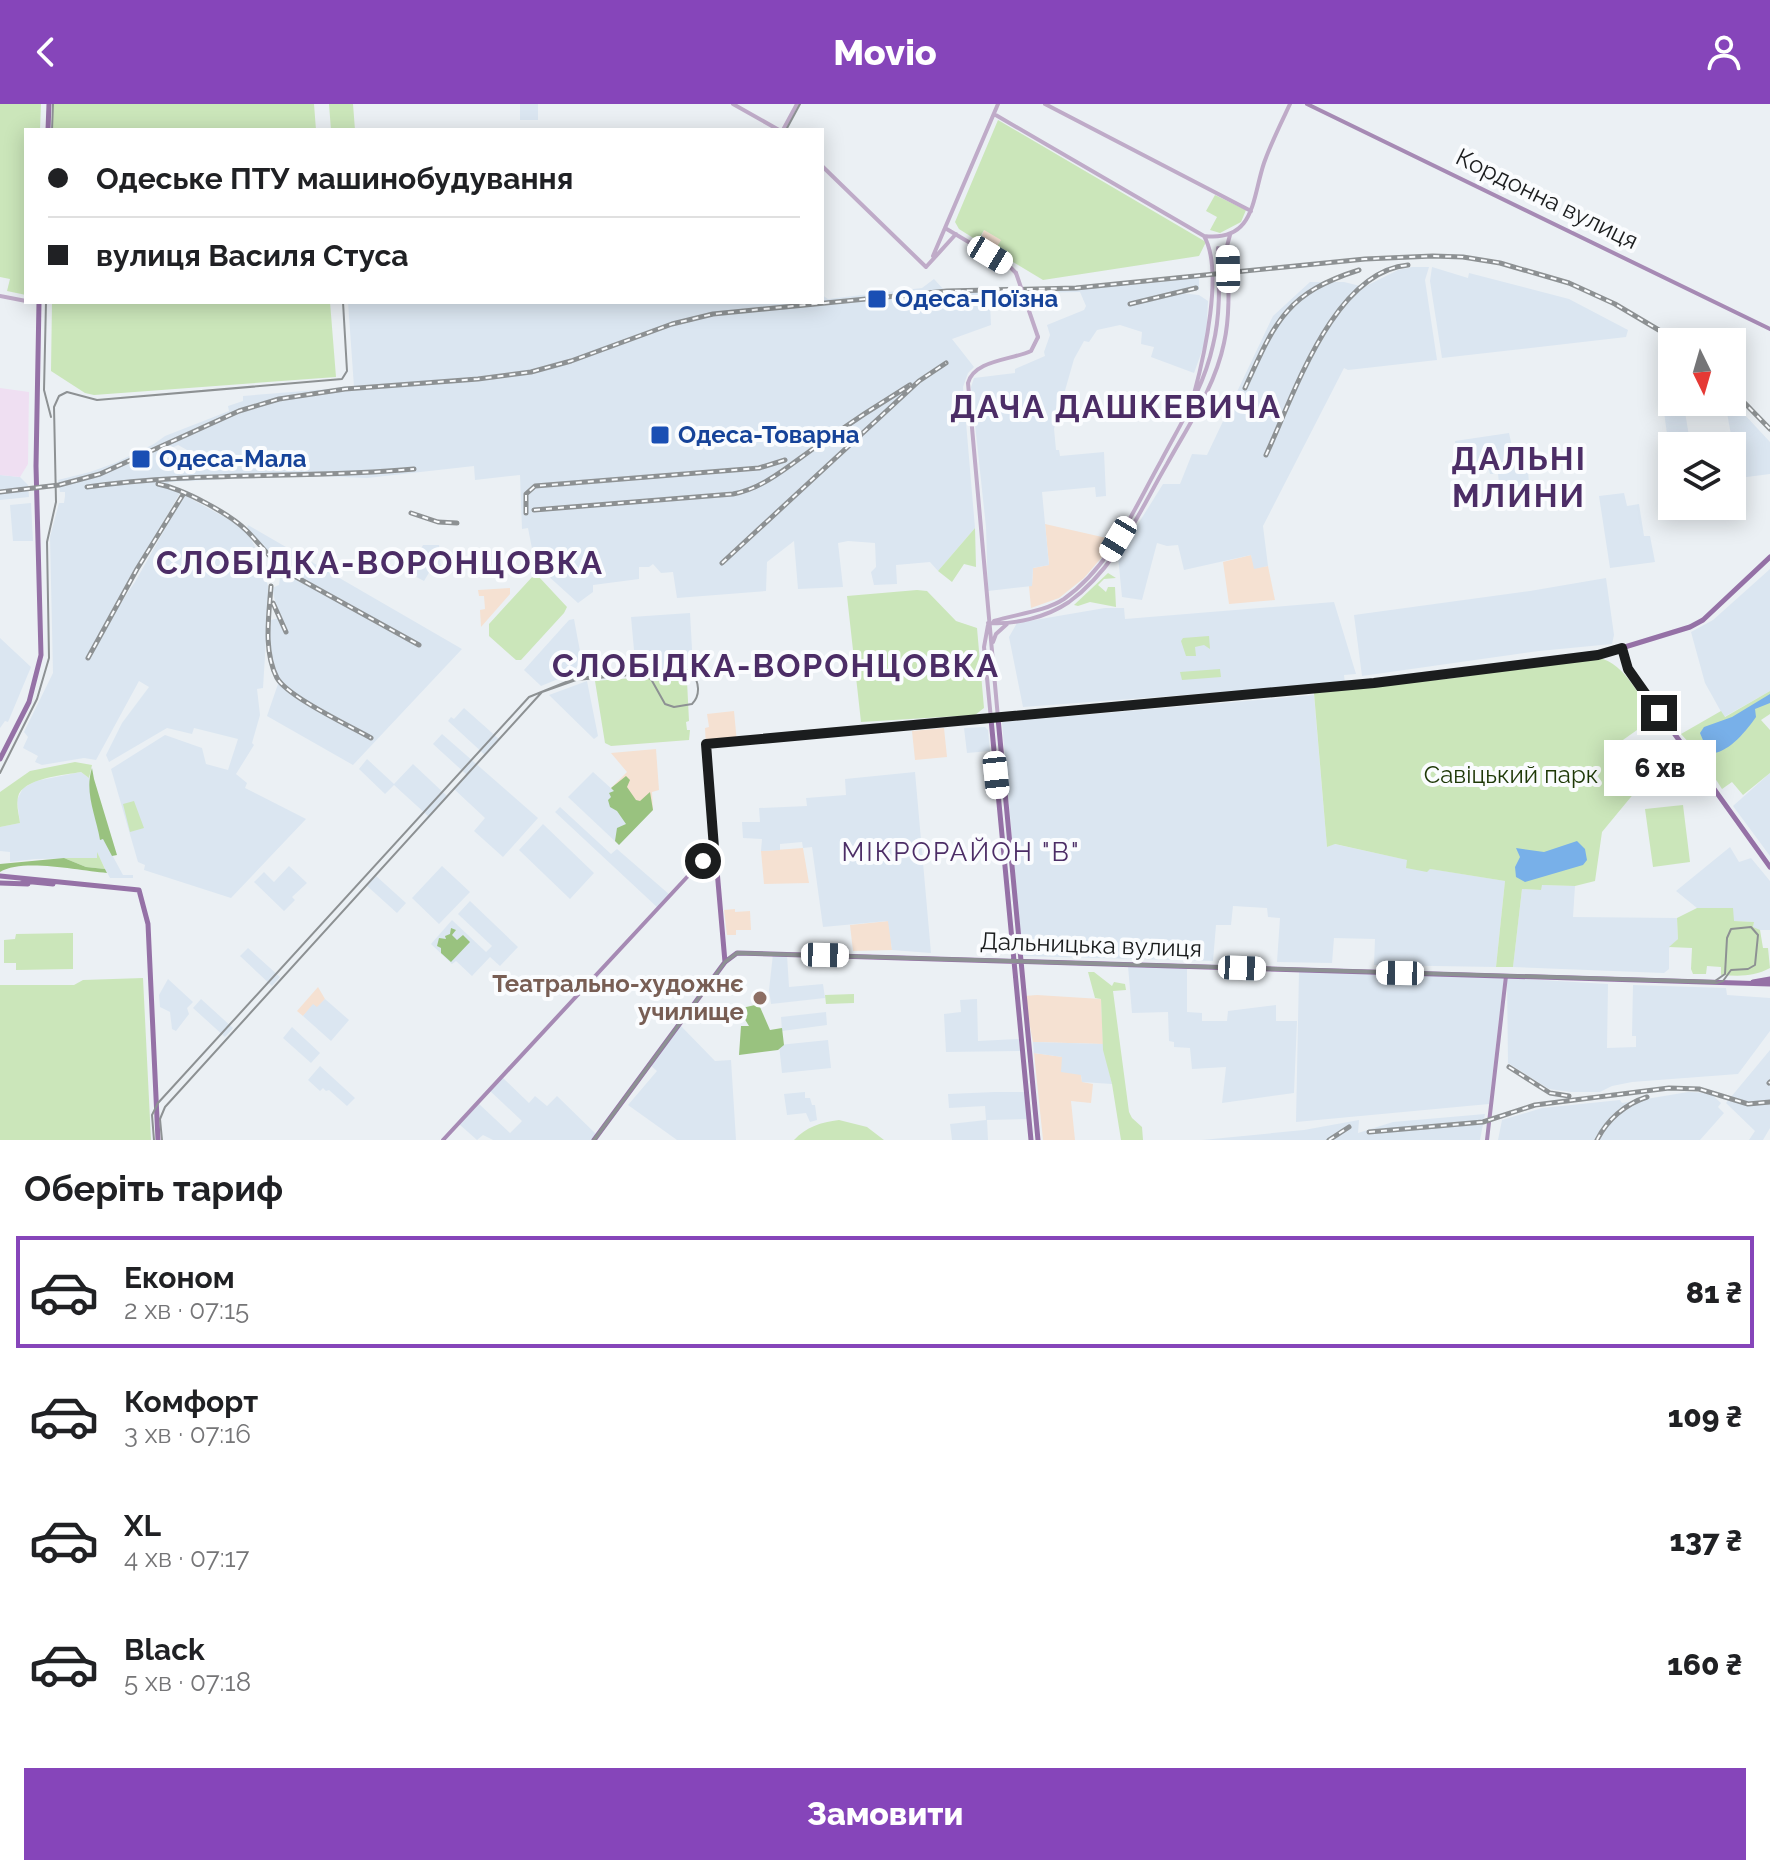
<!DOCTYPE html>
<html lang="uk">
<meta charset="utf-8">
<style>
body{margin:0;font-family:Raleway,sans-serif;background:#f2f2f2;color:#202124;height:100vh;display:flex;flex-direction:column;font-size:30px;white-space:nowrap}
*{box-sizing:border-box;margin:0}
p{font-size:26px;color:#757577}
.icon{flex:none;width:44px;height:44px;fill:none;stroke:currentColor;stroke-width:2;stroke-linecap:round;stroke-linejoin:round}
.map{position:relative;height:1036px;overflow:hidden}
.side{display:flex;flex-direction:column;background:#fff;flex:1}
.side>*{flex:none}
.hud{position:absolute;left:24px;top:24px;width:800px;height:176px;border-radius:0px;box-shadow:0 4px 20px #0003;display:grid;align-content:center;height:176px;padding:0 24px;background:#fff}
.needle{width:52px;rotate:175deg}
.buttons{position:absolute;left:1658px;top:224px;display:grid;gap:16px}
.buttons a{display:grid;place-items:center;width:88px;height:88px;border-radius:0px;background:#fff;box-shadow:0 4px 20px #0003;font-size:40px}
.end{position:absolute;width:36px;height:36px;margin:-18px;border:10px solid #1b1d1e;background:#fff;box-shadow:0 0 0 4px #fff}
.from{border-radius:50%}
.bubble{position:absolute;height:56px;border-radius:0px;background:#fff;box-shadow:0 4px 20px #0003;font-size:26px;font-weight:800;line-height:56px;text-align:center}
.car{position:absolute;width:24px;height:48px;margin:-24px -12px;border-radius:10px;box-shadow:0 0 6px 2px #0007;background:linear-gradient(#fff 24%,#345 0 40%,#fff 0 76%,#345 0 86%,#fff 0)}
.hud b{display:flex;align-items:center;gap:28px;height:76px;font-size:30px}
.hud b+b{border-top:2px solid #e0e0e0}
.hud i{width:20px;height:20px;background:#202124}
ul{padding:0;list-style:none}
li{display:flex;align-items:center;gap:24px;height:112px;margin:0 16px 12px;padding:0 8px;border:4px solid transparent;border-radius:0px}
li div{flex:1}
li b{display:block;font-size:30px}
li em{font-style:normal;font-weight:800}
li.current{border-color:#8645ba}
li>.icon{width:72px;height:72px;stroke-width:1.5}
h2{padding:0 24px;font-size:36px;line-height:96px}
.primary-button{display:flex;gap:16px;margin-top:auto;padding:16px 24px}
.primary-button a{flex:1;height:92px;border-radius:0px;background:#8645ba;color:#fff;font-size:32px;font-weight:800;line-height:92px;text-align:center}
header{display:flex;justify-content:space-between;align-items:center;height:104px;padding:0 24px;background:#8645ba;color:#fff;font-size:36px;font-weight:800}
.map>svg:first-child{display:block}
.commercial{fill:#f5e1d2}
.built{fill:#dbe6f1;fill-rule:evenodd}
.medical{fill:#efdff2}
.green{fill:#cbe6ba}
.forest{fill:#99c27f}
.water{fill:#78b0e9}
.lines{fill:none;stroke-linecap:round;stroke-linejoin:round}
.tertiary{stroke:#bfabc8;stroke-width:4}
.secondary{stroke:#a68ab4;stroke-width:4}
.primary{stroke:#9571a6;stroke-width:5}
.tram{stroke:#8d9193;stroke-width:2}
.rail-casing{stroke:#8d9193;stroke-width:5}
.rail{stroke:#fafcfe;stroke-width:2;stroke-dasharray:6;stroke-linecap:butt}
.tertiary-bridge{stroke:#bfabc8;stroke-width:4}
.route{stroke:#1b1d1e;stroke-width:10}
.transit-dot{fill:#1a4fb4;stroke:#fafcfe;stroke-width:3}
.education-dot{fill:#8d6e63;stroke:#fafcfe;stroke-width:3}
.labels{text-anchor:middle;stroke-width:8;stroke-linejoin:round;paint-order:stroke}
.street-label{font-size:24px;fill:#1b1d1e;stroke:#fafcfe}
.transit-label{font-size:24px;font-weight:bold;fill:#164399;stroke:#fafcfe;text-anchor:start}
.park-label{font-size:24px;fill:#1e3807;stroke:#fafcfe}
.education-label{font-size:24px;font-weight:bold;fill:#785e54;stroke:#fafcfe;text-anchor:end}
.neighbourhood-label{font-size:26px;letter-spacing:2px;fill:#4c2d66;stroke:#fafcfe}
.district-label{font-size:32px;font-weight:bold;letter-spacing:2px;fill:#4c2d66;stroke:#fafcfe}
</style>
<header><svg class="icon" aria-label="back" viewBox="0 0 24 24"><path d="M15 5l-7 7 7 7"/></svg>Movio<svg class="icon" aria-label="person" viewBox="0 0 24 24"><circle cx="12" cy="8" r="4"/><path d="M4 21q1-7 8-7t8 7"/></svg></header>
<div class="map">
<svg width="1770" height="1036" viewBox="0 0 1770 1036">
<rect width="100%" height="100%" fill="#ebf0f4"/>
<path class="commercial" d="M984,126L1002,136L995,147L979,139Z
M1045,420L1111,435L1108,446L1084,474L1059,494L1031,504L1029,482H1032L1033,464L1049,461Z
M1251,451L1255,464L1268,462L1275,496L1229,500L1223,458Z
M510,484V490L481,523L480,506L485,505L484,492H479L478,486Z
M734,607L737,639L706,643L705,624L709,623L707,610Z
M944,624L947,653L915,656L912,627Z
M656,645L659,686L652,688L653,706L644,714L611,684L627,668L611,649Z
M803,744L809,779L764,780L761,747Z
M735,805V808L750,807L751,826H736V831H727L724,806Z
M889,817L892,846L853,847L850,821Z
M318,883L325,895L317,904L313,901L303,912L297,907Z
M1037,891L1101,895L1103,940L1033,938L1024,892Z
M1034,949L1063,953L1081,971L1082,978L1093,980L1091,999L1071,997L1075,1036H1043Z"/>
<path class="built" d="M520,0H538V16H520Z
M1412,163H1429L1425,176L1437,256L1348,266L1344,264L1263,422L1268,462L1254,465L1251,451L1184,466L1178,441L1167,442L1157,439L1142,496L1122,493L1118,452L1163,380H1180L1192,350L1207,351L1273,212L1310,178H1344L1364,183L1398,166Z
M1432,163L1468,174L1469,169L1569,195L1628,226L1626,233L1442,254L1430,177Z
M1199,171V186L1180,189L1199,191L1208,197L1206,236L1194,269L1151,253L1154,243L1141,240L1142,228L1120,221L1097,226L1089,238L1084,237L1074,255L1054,325L1056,346H1059L1060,352L1104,348L1106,392L1096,393L1095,383L1042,388L1049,461L1033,464L1032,482L988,487L986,423L971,283L974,274L1015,269V265L1045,252L1044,248L1050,231L1047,221L1084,206L1086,202L1080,188L980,190L990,200L991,221L952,235L974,263L968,269L963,283L975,424L938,467L930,458L896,461L897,480L874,481L871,468L876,463L875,439L848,437L838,439L843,483L798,485L794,437L767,458L766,487L677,494L673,468L661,469L653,460L649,463H639V475L593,481V488L578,499L535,460L528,424L522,425L520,371L475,376L474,362L367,374L298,371L169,378L168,384L180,389L96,535L135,478L184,391L239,421L248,430L261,453L269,487L263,584L257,585L260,611L252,639L254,641L236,670L247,679L245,684L306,715L231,794L144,766L145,761L138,758L111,665L165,631L202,644L206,660L228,666L238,635L194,624L192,630L167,624L109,658L106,651L122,619L149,583L139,577L96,656L84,654L42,661L35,658L38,652L23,644L28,633L24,628L53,569L50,433L59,399H64L65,392V388H60L58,376L90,368L115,359L154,340L165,332L229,307L228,302L243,297V292L354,283L348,198H822V191L828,195L922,184L934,175L944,186L1075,182ZM178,341L220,364L178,367L172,344Z
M1732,297L1770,338V370L1739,374L1725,298Z
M1664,308H1685L1690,338L1688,341L1672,342V379L1664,381L1658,343L1661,342L1659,331L1667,330Z
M1509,329L1515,356L1527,355L1529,379L1522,381L1524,403L1502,406L1498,370H1490L1488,362L1460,366L1455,337Z
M0,371L20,373L28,381L29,393L0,396Z
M1624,389L1627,402L1639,400L1644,432H1650L1655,458L1610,464L1599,392Z
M31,399L33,437H13L10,401Z
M248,421L462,545L353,661L267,612L278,580L267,549L271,516L279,514L272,484L279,481L280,473L275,468L282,461L265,446L247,424Z
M423,441H439L441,467H430L424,477L407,468Z
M1770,465V587L1724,613L1705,579L1691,528L1713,516Z
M1606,474L1614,531L1612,540L1539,547L1362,572L1354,511L1530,487Z
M1334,498L1356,570L1344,571L1345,579L1023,603L1009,533L1017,519L1105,504H1124L1125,515Z
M690,509L693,563L636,568L631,513Z
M574,515L582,558L568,571L541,582L524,566L569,516Z
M0,534L31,563L8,618L5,617L0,624Z
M587,577L598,632L594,635L549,591Z
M1314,591L1327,743L1334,740L1408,756L1406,764L1431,765L1505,777L1496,863L1374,861L1375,835L1334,834L1332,859L1277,858L1280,814L1268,813L1267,804L1233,802L1231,821H1216L1213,857L1022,852L1002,618Z
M464,604L499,635L485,651L448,617L451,613L454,615Z
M985,623L988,626L990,647L967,649L964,624Z
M442,630L538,714L503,753L474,727L485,714L454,685L467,671L433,640Z
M367,655L394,680L413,660L447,692L428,712L394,681L385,690L359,665Z
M81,668L89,674L100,735L103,734L123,771H133V774H110L98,751L97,754L35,755L10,758V748L0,747V723L20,719L17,696L23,684L36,677Z
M593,668L644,714L619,741L568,693Z
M915,668L931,849L892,846L888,817L823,823L812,743L803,744L802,738L780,740V746L761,747L762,735L743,734L742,718H760L759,704L807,702L806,694L846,691L845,675Z
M1770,669V752L1733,702Z
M560,703L611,750L617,745L670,791L658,804L555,708Z
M543,720L594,769L570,795L519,746Z
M1730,743L1739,758L1751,754L1770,777V826H1757L1753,823L1754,818L1733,817V804H1697L1676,787Z
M289,762L307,779L292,793L295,796L284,807L254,778L264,768L274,778Z
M442,762L470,788L439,820L412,794Z
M375,771L406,799L397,809L366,781Z
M1541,781L1575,782L1573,813L1677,814L1678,835L1669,844V865L1664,869L1513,863L1522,785L1541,786Z
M470,797L518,843L500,862L490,853L472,872L456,857L452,860L431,840L452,816L486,848L492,842L458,810Z
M248,844L280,873L272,882L240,852Z
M773,850L787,851L789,883L823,880L825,894L771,900L769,886Z
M1128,862L1187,863V908L1202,909V917H1227L1228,907L1276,901V917H1297L1294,989L1222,999L1226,963L1192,965L1190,944L1174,943V938L1169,937L1168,908L1132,909Z
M1299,867L1504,873L1489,1000L1296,1018Z
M1507,874L1608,880L1607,944L1636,943V932H1632L1633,881L1726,884L1727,891L1770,894V927L1738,970L1632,978L1612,982L1600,988H1571L1549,985L1508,959Z
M168,875L193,898L187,904L189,910L176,927L172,925L170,908L160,903L159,891Z
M201,895L233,924L225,933L193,904Z
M325,895L349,916L331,937L303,912L313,900L317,903Z
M977,895L978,937L1019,935L1020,947L946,948L944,910L961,908L960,896Z
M826,908L827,921L782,927L781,913Z
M680,921L715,957L731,956L736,1036H677L628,1001L657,967L650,961Z
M292,923L320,949L311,959L283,934Z
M828,936L831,964L782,969L779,941Z
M1033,938L1103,940L1112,980L1082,978L1081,971L1061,968L1062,953L1034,949Z
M1770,946V1024L1763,1036H1749L1755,1027L1726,999Z
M320,962L355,994L347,1002L329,986L326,987L323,984L320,987L308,976Z
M501,972L529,999L535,992L547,1002L557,992L596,1030L592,1036H493L483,1031L477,1036L459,1020L478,999L510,1029L522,1017L489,986Z
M805,988V994H810L812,1001H815L817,1016L810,1018L806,1009L787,1011L784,990Z
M995,988H1025L1027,1015L987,1016L988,1036H952L950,1020L986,1016L985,1002L949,1004L948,990Z
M1688,988L1710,989L1721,999L1718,1003L1724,1009L1700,1036H1498L1502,1016L1542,1004L1620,996L1622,999Z
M1485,1010L1480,1036H1202L1304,1026L1359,1016L1358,1029L1393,1018Z"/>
<path class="medical" d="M0,284L29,288L28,360L20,373L0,371Z"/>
<path class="green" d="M0,0H41L40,26H26V191L7,187L10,175L0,173Z
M53,0H314L316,26H52Z
M329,0H353L355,26H331Z
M998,16L1206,138L1199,152L1043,176L995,147L1001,136L984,126L978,137L959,125L955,118Z
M1215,91L1246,106L1241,118L1220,129L1210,126L1217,113L1206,107Z
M52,198H330L336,273L94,291L85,289L51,267Z
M975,424L976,463L964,460L952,478L938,467Z
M1108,469L1116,474L1104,475L1098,481L1106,488L1108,483H1115L1116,503L1090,498L1078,502L1074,501Z
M533,472L539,473L567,503L564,509L521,556H516L489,532V520Z
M917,486L927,487L956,517L977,524L984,604L975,611L861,618L847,492Z
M1209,532L1210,545L1204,541L1195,543L1196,552H1186L1181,537L1183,534Z
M1592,553C1623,554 1638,591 1654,614L1613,643L1640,682L1602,728L1595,777L1575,782L1542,781L1541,786L1522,785L1513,863H1496L1505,777L1430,765L1427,768L1406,764L1407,756L1335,740L1327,743L1314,589L1454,574Z
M1220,565L1221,573L1182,576L1180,568Z
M684,570L687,577L689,617L686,618L687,626H690L689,636L611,642L605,639L595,577Z
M1770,587V610L1761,616L1770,626V669L1743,691L1732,678L1722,685L1711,668L1715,664L1711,663L1681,630L1721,607L1725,613Z
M75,658L92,661L89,674L81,668C65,671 22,674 18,693C16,701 19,711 20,719L0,723V688L30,667Z
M134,697L144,724L130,728L123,700Z
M1683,701L1690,758L1653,763L1645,705Z
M97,748L105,765L86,763L64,754H97Z
M1697,804H1733L1734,817L1754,818L1753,823L1760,826L1763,844H1768L1770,864C1754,873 1739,872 1721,871V863L1707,862L1706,870H1693L1691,865L1692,844L1669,843L1678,835L1677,814Z
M73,829V865L16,866V859H4V836L15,835L16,830Z
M1088,868H1094L1112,882L1114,878L1125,880L1126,886L1113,887L1129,1008L1132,1014L1142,1023L1143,1036H1121L1112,980L1103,946L1101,895L1095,894Z
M143,874L151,1036H0V881H74L83,876Z
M854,890V899L826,900L825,891Z
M839,1016L867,1023L884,1036H794C806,1023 821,1018 839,1016Z"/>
<path class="forest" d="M92,664L94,675L117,751L112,752L103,735L100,736C96,712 84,688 92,664Z
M626,672L630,676L627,683L636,696L640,697L650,688L653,706L619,741L615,737L617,724L626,720L617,707L610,703L608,696L611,693L609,689L614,687L611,684Z
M64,754L86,763L105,765L107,769C79,767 23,754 0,768V760Z
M451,824L456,826L452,831L457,836L463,831L470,838L451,858L441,849V844L437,842L439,834L446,835L445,832L450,830Z
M755,901L760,903L770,926L782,924L784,941L778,946L739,951L741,922H749L741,909L742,904Z"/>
<path class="water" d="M1770,590V599L1755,605L1756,613C1747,626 1730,647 1714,649L1705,641L1700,629L1704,623L1732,613Z
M1577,737L1585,745L1587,756L1583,761L1525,778L1516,773L1515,763L1520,753L1516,744L1544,748Z"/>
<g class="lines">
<path class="tertiary" d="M733,0L779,26
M1045,0L1251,107
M994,10L1204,132C1255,138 1252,95 1264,59C1271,39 1281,19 1290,0
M783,26L797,0
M822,62L926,163L956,130
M945,124L1009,162L1016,169
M933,152L998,0
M0,192L26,197
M1194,290C1204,253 1224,166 1204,132
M994,517C1016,510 1044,508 1064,495C1111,462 1134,405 1161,357C1181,319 1204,283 1213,241C1221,209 1219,176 1218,144
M988,519C1015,521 1047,513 1069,498C1116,464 1139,408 1167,360C1188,322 1215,283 1224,239C1231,208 1228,174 1227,142L1230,131
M988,521L984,543L991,615
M993,538L996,530L1007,520
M998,614L968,279C974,256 1012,256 1031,247L1038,233"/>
<path class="secondary" d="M1307,0L1770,225
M443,1036L714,744
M1487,1036L1506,872"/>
<path class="primary" d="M48,26L49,0
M1622,544L1628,565L1770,763
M998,614L1038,1036
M991,615L1031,1036
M0,655L29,598L41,551L36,362L39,198
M0,772L139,786L148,820L158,1036
M23,777L53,780
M0,779L28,780
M725,858L706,640L859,628L1475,568L1602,550L1690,523L1703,516L1770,453
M1753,878L1770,875
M594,1036L725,858L737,849L1770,880"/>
<path class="tram" d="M52,26L53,0
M786,26L800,0
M46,198L44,286L51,313
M0,669L37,595L49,554L47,438L56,398L54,303L59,292L67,288L97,296L342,275L347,267L343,198
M154,1036L152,1011L158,999L529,593L576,574L684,565L692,568C699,578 701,591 692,600L674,603L665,600L651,575L640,570L576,576L542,588L165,1003L160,1015L162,1036
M593,1036L725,857L737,848L1715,877L1725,870L1727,834L1731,825L1751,823L1758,831L1755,861L1748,865L1731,866L1723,877L1716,879L737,850L725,859L595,1036"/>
<defs>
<path id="rail" d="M1130,200L1196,184
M1245,284C1275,218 1286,189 1359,166
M1732,286L1770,325
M1266,351C1294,291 1333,168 1408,161
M158,380C183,385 229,409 247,427C261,441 271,456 287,468L419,541
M87,383C196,367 306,375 414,365
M0,388L59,381L100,370L239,307L279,295L345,285L478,275L531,268L571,257L672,220L713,210L947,187L1076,184L1365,155L1433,152L1463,153L1500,159L1569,179L1615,200L1679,238
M534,406L733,390C766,384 793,358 820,340C850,319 879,300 910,281
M411,409L438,418L457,419
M526,409V390L535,382L759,364L785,356
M722,459L919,277L946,259
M271,482C269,511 263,547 277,574C288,593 350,622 371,634
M273,499L286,528
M88,554L137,465L184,389
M1509,963L1550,989L1569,992
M1769,979L1770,978
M1369,1028L1483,1018L1535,1001L1669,984L1699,985L1748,1000L1770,998
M1329,1036L1349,1023
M1597,1036C1607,1016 1625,1000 1647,993"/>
</defs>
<use href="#rail" class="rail-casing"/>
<use href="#rail" class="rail"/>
<path class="tertiary-bridge" d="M1016,169L1038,233"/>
</g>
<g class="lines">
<path class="route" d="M703,757L714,744L706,640L1374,579L1598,551L1622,544L1628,565L1659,609"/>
</g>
<g class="transit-dot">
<rect x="867" y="185" width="20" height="20" rx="4"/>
<rect x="650" y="321" width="20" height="20" rx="4"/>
<rect x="131" y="345" width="20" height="20" rx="4"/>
</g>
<circle class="education-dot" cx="760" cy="894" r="8"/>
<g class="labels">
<g class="street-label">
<text transform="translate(1547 95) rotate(26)" y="8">Кордонна вулиця</text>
<text transform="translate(1091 841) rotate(2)" y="8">Дальницька вулиця</text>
</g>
<g class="transit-label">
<text x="895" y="203">Одеса-Поїзна</text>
<text x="678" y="339">Одеса-Товарна</text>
<text x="159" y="363">Одеса-Мала</text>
</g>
<g class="park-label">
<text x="1511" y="679">Савіцький парк</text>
</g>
<g class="education-label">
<text x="744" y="888">Театрально-художнє<tspan x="744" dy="28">училище</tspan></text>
</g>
<g class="neighbourhood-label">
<text x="961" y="757">МІКРОРАЙОН "В"</text>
</g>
<g class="district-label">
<text x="1116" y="314">ДАЧА ДАШКЕВИЧА</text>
<text x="1519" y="366">ДАЛЬНІ<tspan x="1519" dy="37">МЛИНИ</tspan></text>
<text x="380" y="470">СЛОБІДКА-ВОРОНЦОВКА</text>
<text x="776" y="573">СЛОБІДКА-ВОРОНЦОВКА</text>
</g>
</g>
</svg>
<div class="buttons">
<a><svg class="needle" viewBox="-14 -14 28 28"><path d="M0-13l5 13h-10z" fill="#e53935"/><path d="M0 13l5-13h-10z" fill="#757577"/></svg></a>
<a><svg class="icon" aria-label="layers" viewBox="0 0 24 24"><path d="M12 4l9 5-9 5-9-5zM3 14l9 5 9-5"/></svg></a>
</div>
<i class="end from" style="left:703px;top:757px"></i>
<i class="end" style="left:1659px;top:609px"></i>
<div class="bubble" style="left:1604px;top:636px;width:112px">6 хв</div>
<i class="car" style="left:990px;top:151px;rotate:121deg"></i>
<i class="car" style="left:1228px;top:165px;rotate:359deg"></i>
<i class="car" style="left:1118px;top:435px;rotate:211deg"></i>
<i class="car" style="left:996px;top:671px;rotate:174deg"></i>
<i class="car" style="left:825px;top:851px;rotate:91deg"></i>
<i class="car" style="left:1242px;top:864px;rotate:92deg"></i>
<i class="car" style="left:1400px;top:869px;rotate:271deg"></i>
<div class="hud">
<b><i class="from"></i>Одеське ПТУ машинобудування</b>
<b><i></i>вулиця Василя Стуса</b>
</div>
</div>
<section class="side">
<h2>Оберіть тариф</h2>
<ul>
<li class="current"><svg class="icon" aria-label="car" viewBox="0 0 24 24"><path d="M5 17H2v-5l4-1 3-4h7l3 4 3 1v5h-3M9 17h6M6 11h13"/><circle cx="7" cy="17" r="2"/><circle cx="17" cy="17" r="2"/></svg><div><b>Економ</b><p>2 хв · 07:15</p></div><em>81 ₴</em></li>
<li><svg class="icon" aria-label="car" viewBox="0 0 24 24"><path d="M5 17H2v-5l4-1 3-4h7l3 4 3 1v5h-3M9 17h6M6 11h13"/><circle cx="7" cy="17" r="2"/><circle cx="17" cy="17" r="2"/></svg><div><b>Комфорт</b><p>3 хв · 07:16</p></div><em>109 ₴</em></li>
<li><svg class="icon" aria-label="car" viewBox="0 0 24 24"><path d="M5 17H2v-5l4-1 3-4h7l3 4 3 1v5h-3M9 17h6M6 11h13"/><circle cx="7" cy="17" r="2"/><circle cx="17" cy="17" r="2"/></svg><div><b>XL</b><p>4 хв · 07:17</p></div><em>137 ₴</em></li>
<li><svg class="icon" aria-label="car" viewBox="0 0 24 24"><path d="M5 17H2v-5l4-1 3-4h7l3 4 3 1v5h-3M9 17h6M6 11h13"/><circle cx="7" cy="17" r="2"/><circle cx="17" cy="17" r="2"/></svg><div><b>Black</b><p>5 хв · 07:18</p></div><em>160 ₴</em></li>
</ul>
<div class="primary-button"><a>Замовити</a></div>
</section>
